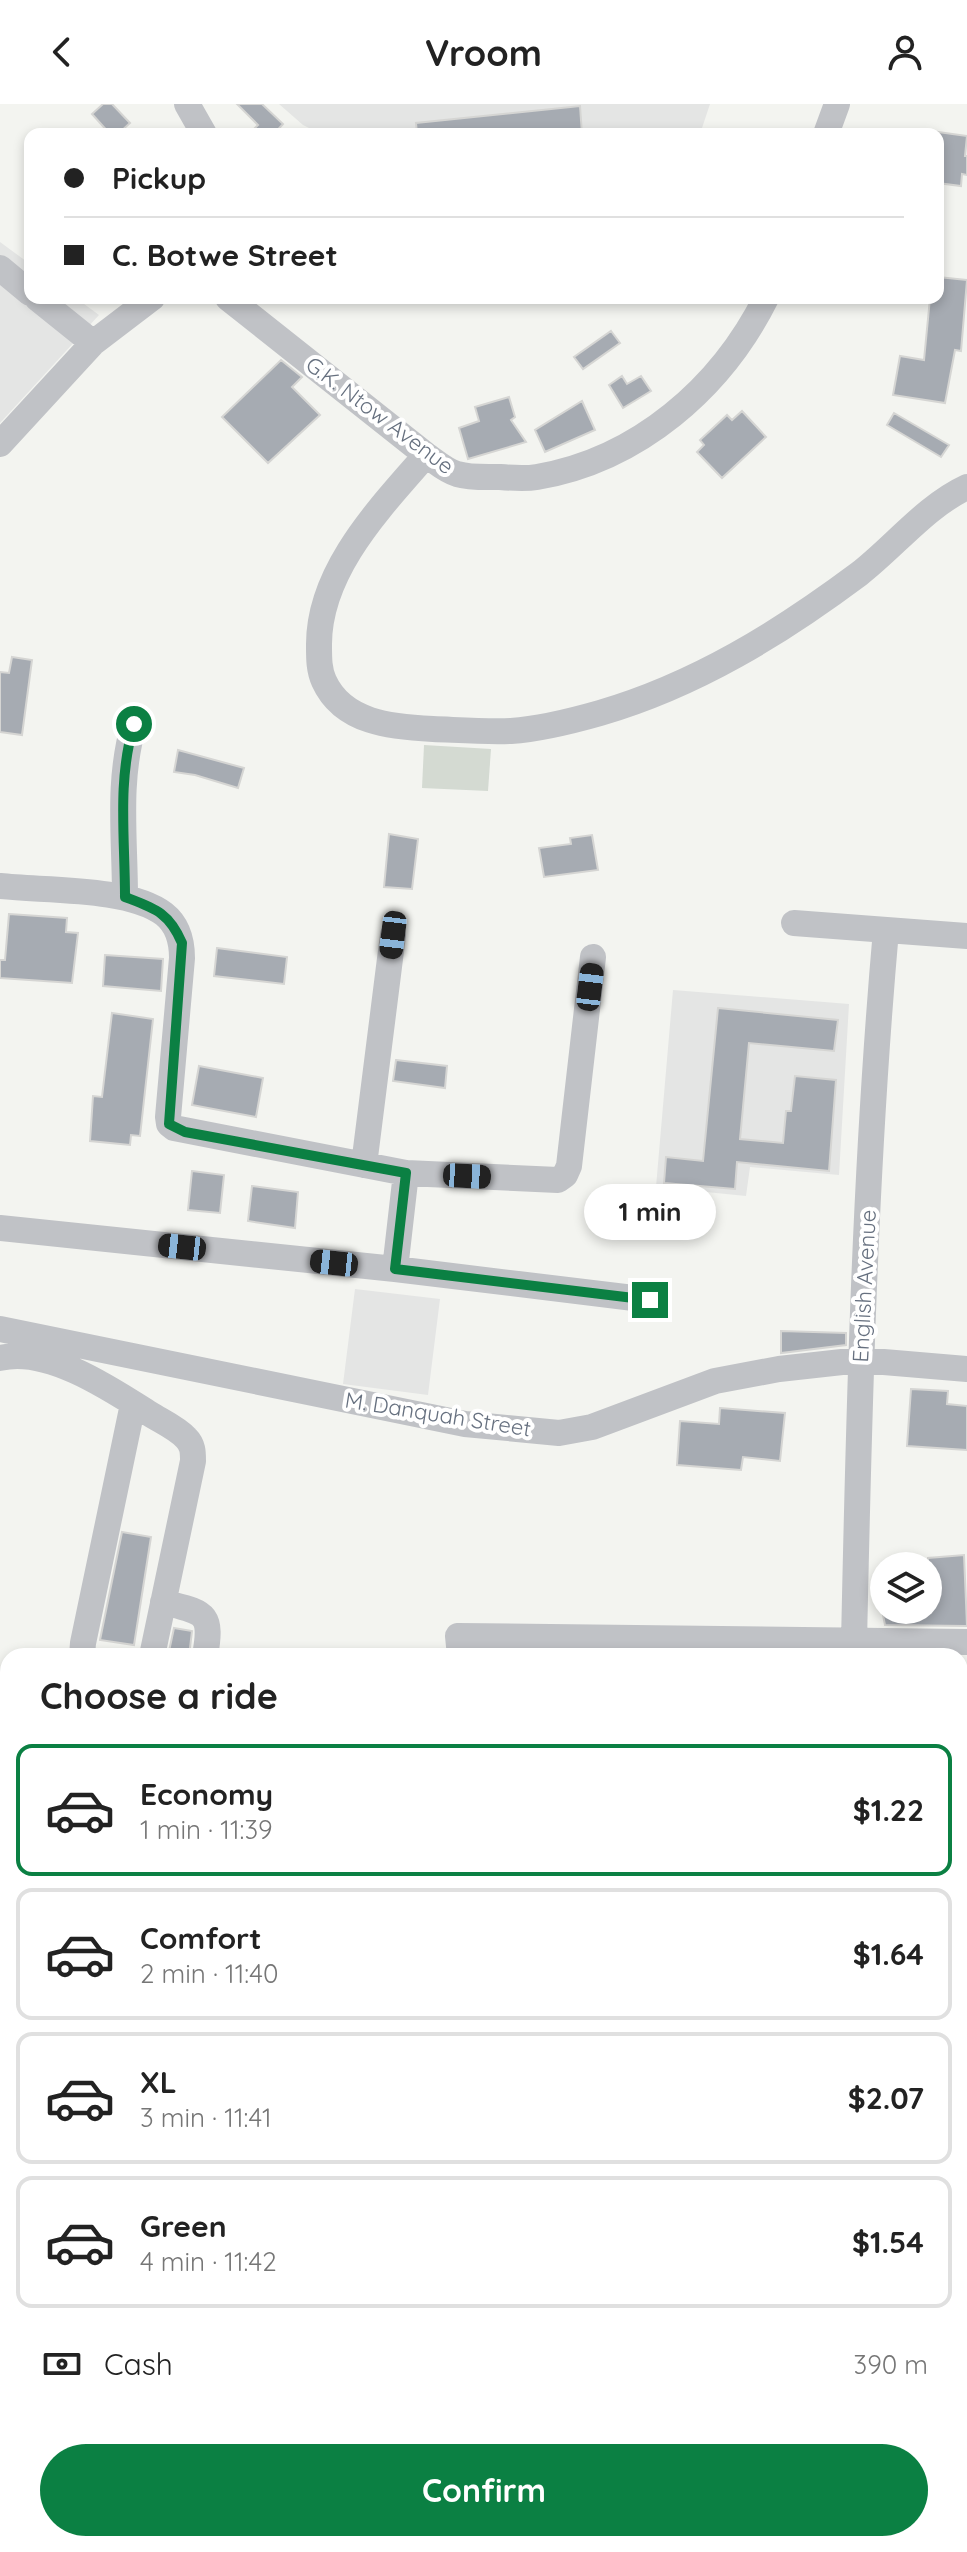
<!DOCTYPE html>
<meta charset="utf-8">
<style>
body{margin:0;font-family:Quicksand,sans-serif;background:#f6f6f6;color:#222;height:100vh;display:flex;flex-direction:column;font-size:30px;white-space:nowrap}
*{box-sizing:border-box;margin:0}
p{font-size:26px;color:#767676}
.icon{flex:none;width:44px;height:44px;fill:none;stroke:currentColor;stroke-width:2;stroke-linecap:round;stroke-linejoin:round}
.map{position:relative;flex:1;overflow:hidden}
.drawer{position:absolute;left:0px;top:1544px;width:968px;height:904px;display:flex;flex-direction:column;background:#fff;border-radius:24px 24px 0 0;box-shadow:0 4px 12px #0003}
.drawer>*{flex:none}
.banner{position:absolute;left:24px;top:24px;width:920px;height:176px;border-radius:16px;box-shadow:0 4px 12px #0003;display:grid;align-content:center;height:176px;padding:0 40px;background:#fff}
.tools{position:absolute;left:870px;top:1448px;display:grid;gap:16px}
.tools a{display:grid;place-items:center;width:72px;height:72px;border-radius:50%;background:#fff;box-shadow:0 4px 12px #0003;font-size:40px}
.end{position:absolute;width:36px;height:36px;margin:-18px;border:10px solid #0b8043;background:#fff;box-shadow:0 0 0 4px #fff}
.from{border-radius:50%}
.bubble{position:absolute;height:56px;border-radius:28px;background:#fff;box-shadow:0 4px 12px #0003;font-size:26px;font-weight:700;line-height:56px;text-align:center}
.car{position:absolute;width:24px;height:48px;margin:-24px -12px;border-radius:10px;box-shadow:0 0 6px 2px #0007;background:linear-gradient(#222 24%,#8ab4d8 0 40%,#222 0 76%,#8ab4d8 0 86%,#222 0)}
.banner b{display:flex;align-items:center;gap:28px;height:76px;font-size:30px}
.banner b+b{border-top:2px solid #e0e0e0}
.banner i{width:20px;height:20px;background:#222}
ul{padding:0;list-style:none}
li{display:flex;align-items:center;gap:24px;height:132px;margin:0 16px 12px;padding:0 24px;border:4px solid #e0e0e0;border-radius:16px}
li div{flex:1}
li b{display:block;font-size:30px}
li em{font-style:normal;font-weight:700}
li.selected{border-color:#0b8043}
li>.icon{width:72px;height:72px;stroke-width:1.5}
h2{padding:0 40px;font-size:36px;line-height:96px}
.pay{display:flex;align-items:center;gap:20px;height:88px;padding:0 40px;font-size:30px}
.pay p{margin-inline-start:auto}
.action{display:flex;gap:16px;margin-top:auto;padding:16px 40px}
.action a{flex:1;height:92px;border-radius:48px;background:#0b8043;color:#fff;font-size:32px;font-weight:700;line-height:92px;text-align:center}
header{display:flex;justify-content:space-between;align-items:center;height:104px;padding:0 40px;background:#fff;font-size:36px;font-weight:700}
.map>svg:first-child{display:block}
.built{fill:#e4e5e4}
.green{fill:#d4dad2}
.building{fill:#a6abb2;stroke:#d5d5d3;stroke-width:2}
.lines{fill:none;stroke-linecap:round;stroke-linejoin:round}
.minor{stroke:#c0c2c6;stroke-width:26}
.route{stroke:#0b8043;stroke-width:10}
.labels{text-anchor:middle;stroke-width:8;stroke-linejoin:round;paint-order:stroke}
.street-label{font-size:22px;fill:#66707f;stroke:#fff}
</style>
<header><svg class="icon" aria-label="back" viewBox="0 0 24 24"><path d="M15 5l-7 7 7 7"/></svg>Vroom<svg class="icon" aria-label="person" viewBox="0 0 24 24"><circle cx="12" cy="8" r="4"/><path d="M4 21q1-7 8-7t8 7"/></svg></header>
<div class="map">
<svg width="967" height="2448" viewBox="0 0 967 2448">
<rect width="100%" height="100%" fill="#f3f4f0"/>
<path class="built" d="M279,0H710L700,30H321L303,21Z
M0,138L30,160V194H76L99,211L0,319Z
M673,886L849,900L839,1071L750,1063L746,1092L656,1083Z
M355,1185L440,1195L428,1291L343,1280Z"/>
<path class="green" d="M424,641L491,645L488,687L422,684Z"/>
<path class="building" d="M103,0H112L130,19L118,30H110L92,10Z
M237,0H262L283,20L274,30H249L258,21Z
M580,2L582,30H417L416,19Z
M938,28L967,32L965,52H967V71L962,70L961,82L938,79Z
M938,173L967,176L961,247L955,246L945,299L893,291L900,252L924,256L930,194H938Z
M611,227L620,239L583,265L574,253Z
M281,256L302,273L292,283L320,311L268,359L222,313Z
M622,272L627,280L641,272L651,287L623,304L609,281Z
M509,293L515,313L511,316L526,338L468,355L459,324L479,317L475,303Z
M582,297L595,326L545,348L535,326Z
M742,307L766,333L722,374L697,348L704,341L700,336L727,311L732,316Z
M894,309L949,341L941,353L887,321Z
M12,553L32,556L22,631L0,628V568L9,569Z
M178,646L244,664L238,684L195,671L174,668Z
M389,730L418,735L412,785L384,783Z
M592,731L598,766L544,773L539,744L571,740L570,734Z
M9,810L67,814L66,828L78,829L72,879L0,874V856H5Z
M217,844L287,853L284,880L214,872Z
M105,851L163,855L161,887L103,882Z
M718,904L838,916L834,947L749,939L740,1035L783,1039L786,1007H791L795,972L836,976L829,1067L737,1058L735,1085L664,1079L666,1053L703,1057Z
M112,909L153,915L140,1032L131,1031L130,1041L90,1037L93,992L102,993Z
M396,956L447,962L445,984L393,977Z
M199,962L263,974L256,1013L192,1001Z
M192,1067L224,1071L220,1109L188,1106Z
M252,1082L298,1088L295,1124L248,1117Z
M781,1227L846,1229V1241L781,1249Z
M911,1285L948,1287L947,1300L967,1302V1346L907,1342Z
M720,1304L785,1309L780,1357L743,1353L741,1366L677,1361L680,1317L719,1320Z
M122,1428L151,1433L134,1541L100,1536Z
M964,1451L967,1522L885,1521L882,1506H928V1454Z
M174,1524L192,1527L189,1552H168Z"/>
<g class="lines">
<path class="minor" d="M187,0L204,30
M826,30L837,0
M0,164L30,189
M37,194L93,239
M228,194L426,351C435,357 446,367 457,370C470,374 487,373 500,373C512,374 525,375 537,373C638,356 721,284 766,194
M0,340L93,239L152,194
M426,351C380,404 318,467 319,542C319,555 319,566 324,577C343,619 392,623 433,625C459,626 485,628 511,627C541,625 572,617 600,609C696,581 780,529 859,470C895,442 926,402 967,383
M0,782C45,787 129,783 164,810C178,821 182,838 182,854L168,1013L169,1020L174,1024L406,1069L558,1076L565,1071L569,1062L593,853
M125,793C125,734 117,677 134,620
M794,819L967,832
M364,1061L393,831
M0,1124L395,1165L650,1196
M395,1165L406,1069
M0,1225L465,1320L559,1329L592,1323L715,1277L779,1265L860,1256L967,1265
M0,1254C47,1242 111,1285 150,1310C161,1317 177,1324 186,1334C193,1341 193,1348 193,1357L152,1552
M163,1498C204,1509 213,1507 205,1552
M854,1539C859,1301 865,1063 886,826
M82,1552L83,1539L133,1300
M460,1552L458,1532L967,1538
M0,1755L8,1761
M0,1794L8,1799
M963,1811L967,1791
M960,1964L967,1966
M0,2247L8,2228
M960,2423L967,2412
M658,2440L670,2448
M913,2440L924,2448
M946,2440L957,2448
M187,2448L192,2440
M581,2448L584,2440"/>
</g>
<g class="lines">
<path class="route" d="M134,620C117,677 125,734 125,793C154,804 169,808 182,839L169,1020L185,1028L406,1069L395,1165L650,1196"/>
</g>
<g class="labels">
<g class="street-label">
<text transform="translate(380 311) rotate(37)" y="8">G.K. Ntow Avenue</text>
<text transform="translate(864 1182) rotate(-87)" y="8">English Avenue</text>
<text transform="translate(438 1310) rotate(9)" y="8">M. Danquah Street</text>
</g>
</g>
</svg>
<div class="tools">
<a><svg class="icon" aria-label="layers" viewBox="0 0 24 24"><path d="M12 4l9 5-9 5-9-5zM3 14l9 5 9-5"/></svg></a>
</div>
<i class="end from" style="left:134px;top:620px"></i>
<i class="end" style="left:650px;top:1196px"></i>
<div class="bubble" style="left:584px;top:1080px;width:132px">1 min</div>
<i class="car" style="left:393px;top:831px;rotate:187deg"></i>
<i class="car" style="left:590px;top:883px;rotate:7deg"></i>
<i class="car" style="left:467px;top:1072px;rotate:93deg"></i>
<i class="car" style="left:182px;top:1143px;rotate:276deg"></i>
<i class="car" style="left:334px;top:1159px;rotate:276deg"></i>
<div class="banner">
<b><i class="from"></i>Pickup</b>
<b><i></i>C. Botwe Street</b>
</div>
<section class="drawer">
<h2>Choose a ride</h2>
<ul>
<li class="selected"><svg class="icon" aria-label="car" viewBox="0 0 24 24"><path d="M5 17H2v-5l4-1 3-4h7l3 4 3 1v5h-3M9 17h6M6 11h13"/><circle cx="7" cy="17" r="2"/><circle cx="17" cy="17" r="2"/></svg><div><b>Economy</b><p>1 min · 11:39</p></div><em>$1.22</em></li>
<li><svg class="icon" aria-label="car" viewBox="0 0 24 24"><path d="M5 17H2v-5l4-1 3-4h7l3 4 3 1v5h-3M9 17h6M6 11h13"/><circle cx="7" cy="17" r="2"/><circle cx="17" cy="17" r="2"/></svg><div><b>Comfort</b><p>2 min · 11:40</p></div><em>$1.64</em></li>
<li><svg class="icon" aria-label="car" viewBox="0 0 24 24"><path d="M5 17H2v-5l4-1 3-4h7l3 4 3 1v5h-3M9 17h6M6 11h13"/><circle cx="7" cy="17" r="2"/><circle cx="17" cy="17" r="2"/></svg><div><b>XL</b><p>3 min · 11:41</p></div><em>$2.07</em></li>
<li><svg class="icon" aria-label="car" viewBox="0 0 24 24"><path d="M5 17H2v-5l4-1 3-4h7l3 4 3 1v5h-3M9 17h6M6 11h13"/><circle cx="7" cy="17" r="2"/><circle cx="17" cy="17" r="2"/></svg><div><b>Green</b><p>4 min · 11:42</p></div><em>$1.54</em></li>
</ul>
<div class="pay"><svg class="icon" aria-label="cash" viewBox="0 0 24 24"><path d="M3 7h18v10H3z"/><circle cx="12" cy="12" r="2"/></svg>Cash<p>390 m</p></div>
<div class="action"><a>Confirm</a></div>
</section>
</div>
